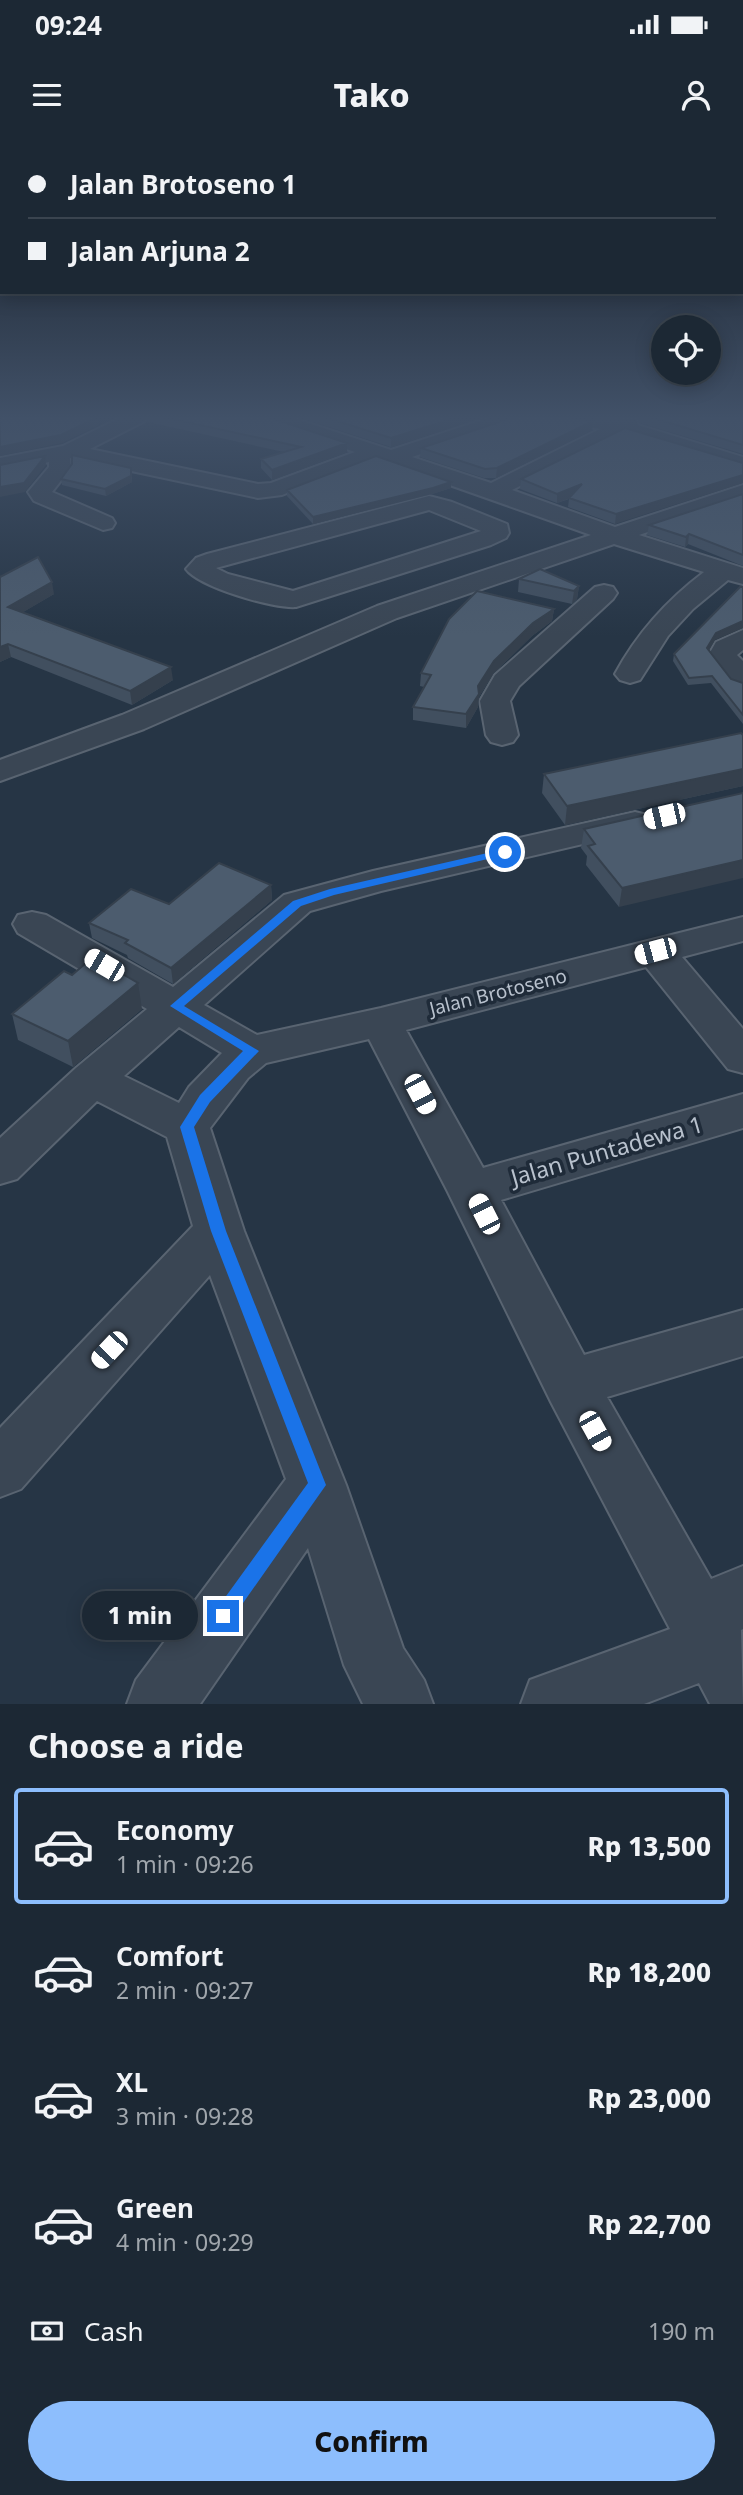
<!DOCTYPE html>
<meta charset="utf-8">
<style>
body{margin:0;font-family:"Noto Sans",sans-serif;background:#293440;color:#f1f3f6;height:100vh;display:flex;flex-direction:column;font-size:26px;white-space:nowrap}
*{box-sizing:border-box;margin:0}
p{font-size:23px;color:#a0a6ac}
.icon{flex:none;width:38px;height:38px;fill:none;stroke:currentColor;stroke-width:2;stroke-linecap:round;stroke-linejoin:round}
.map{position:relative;height:1564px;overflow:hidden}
.panel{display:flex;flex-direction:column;background:#1c2834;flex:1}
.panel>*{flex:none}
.hud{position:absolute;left:0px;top:0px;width:744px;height:154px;box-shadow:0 4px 18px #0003,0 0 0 2px #3a444f;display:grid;align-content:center;height:154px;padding:0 28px;background:#1c2834}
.buttons{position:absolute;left:651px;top:175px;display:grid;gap:14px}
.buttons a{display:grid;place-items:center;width:70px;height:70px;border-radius:50%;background:#1c2834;box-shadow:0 4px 18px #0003,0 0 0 2px #3a444f;font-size:35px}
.end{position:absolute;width:32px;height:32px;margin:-16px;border:9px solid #1a73e8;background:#fff;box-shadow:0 0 0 4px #fff}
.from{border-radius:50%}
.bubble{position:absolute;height:49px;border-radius:24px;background:#1c2834;box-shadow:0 4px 18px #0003,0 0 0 2px #3a444f;font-size:23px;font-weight:800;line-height:49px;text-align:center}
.car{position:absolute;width:21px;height:42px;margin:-21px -10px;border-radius:9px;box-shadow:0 0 5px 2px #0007;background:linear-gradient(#fff 24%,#345 0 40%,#fff 0 76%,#345 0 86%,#fff 0)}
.hud b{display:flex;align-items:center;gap:24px;height:66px;font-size:26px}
.hud b+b{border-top:2px solid #3a444f}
.hud i{width:18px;height:18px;background:#f1f3f6}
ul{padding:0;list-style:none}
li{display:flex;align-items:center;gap:21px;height:116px;margin:0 14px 10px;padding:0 14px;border:4px solid transparent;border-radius:7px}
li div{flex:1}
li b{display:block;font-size:26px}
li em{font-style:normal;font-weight:800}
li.on{border-color:#8dbefd}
li>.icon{width:63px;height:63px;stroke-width:1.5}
h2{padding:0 28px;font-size:32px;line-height:84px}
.pay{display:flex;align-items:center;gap:18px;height:77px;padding:0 28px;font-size:26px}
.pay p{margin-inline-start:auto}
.cta{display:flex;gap:14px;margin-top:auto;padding:14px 28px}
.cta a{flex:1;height:80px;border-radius:42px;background:#8dbefd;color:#111;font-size:28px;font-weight:800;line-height:80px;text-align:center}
.status{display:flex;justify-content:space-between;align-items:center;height:49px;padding:0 35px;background:#1c2834;direction:ltr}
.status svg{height:19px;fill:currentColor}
header{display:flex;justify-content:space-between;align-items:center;height:91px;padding:0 28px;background:#1c2834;font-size:32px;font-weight:800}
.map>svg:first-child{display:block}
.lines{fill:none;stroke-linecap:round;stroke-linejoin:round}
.minor-casing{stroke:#596471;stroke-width:4}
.minor{fill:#3a4654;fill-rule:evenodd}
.wall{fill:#414f5f}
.shaded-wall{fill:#35404d}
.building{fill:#4c5c6e;stroke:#35404d;stroke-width:2}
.route{fill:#1a73e8}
.labels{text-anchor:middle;stroke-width:7;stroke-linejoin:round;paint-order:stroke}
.street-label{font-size:19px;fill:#b8c1cd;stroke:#1f2b39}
.near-street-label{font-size:23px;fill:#b8c1cd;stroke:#1f2b39}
</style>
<div class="status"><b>09:24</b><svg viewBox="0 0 49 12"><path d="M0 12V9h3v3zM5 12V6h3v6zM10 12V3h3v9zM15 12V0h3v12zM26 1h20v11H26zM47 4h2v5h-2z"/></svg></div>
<header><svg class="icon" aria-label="menu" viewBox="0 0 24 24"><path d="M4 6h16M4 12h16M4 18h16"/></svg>Tako<svg class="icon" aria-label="person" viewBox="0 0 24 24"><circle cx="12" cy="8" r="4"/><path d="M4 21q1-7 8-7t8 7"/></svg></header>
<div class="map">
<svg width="743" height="1564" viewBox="0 0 743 1564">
<rect width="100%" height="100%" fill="#263545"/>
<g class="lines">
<defs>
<path id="minor" d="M122,277H148L145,281L90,309L258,344L271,343L355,312L263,281L260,277H290L391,310L492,277H522L519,281L412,317L491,343L600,289L556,281L553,277L636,279L638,285L743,317V331L624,294L512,350L615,387L743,345V360L639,395L743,428V444L728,440L693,469L668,496L640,540L630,543L620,540L615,534C637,493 667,460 704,432L614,404L397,478L144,589L0,641V620L122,575L377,466L591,395L376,319L282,355L258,358L70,318L71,328L52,352L112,378L115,383L112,388L103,390L34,361L28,352L49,327V322L0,332V318L63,306Z
M429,356L452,362L507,384L509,393L506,398L491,405L296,467C274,469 199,447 186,429L196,418L207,414ZM429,370L481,391L293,451L228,434L216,428Z
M604,445L613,447L617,453L613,459L519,546L510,561L518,595L513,602L502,605L491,602L486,595L480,561L495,535L595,447Z
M743,490V510L737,515L743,521V548L732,545L708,516L716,502Z
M635,672L647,675L652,682L647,689L381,751L310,771L204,865L257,895L381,868L743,777V801L682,817L743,889V933L728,929L646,827L406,890L483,1028L743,954V988L501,1060L584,1215L743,1170V1216L607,1257L711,1439L743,1426V1489L741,1490L743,1564H710L699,1543L644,1564H521L530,1540L670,1489L551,1262L447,1050L369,899L266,923L248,938L210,988L244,1091L346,1345L403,1508L424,1540L433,1564H363L344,1525L308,1408L200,1564H127L136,1540L286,1339L210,1135L21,1349L0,1357V1288L193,1086L167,997L97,961L17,1039L0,1044V998L76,928L147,869L18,793L13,784L18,775L32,772L46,775L173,847L284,755L373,731ZM179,887L222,913L189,947L179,963L124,936Z"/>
</defs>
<use href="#minor" class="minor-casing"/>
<use href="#minor" class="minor"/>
</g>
<path class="wall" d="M147,277H268L347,303V312L272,340L261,328V319L284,312L148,282Z
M298,277H484L391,307Z
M636,277H743V314L640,283Z
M593,281L592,290L496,338H484L420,317L421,308Z
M743,323L615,384L568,367L569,359L557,363L520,349L521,339Z
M132,334V342L106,356L62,345L61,339Z
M451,348L432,354L313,384L287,356V350Z
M743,354V426L688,404L685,407L647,395L649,385Z
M0,437L54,454L23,472L173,540L132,565L11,517L0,522Z
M519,439L579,446L577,459L572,464L518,452Z
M554,469L552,481L532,496L493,534L479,557L478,567L466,588L413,580V567L424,547L420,546L421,533Z
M715,500L709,510L731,539L743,543V584L711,543L688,545L673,521L674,514Z
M743,595V646L565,685L542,653L544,634Z
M743,653L619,767L586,725L587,716L581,708L584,689Z
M271,745L272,760L173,844L128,818L127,815L92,798L89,783L169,764Z
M72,835L142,869L73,927L18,900L12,874Z"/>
<path class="shaded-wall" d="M98,277L99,285L62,303L0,316V307Z
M458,277H484L391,307V298Z
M593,281L592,290L496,338L497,328Z
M347,303V312L272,340V330Z
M45,316L46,325L25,352L0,357V347Z
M131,328L132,342L106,356L105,349Z
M743,335V343L615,384L616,374Z
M451,342V348L432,354L313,384V377Z
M582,344L581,354L557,363V354Z
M689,394L688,404L685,407L686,397Z
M52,442L54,454L10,480L8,467Z
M579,446L577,459L572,464L574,451Z
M554,469L552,481L532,496L493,534L479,557L478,567L466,588V574L478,546L494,521L533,483Z
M743,481V488L715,500L706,515L707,508L716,493Z
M8,504L11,517L0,522V507Z
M171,527L173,540L132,565L130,551Z
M743,629V646L565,685L567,666Z
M743,720V738L619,767L622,748Z
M271,745L272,760L173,844L171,828Z
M138,843L142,869L73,927L68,901Z"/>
<path class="building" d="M0,277H98L61,295L0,307Z
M163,277H268L347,303L272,330L261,319L301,307Z
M324,277H458L391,298Z
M514,277H567L593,281L497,328L485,329L421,308Z
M650,277H743V305Z
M625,288L743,323V335L616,374L569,358L582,344L557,354L521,339Z
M72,315L131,328V336L105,349L61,339L72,324Z
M45,316L24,343L0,347V325Z
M376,316L451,342L433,348L313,377L287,350Z
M743,354V415L689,394L686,397L649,385Z
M38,417L52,442L8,467L171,527L130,551L8,504L0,507V437Z
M540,429L579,446L574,451L519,439Z
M740,447H743V481L716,493L707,508L731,539L743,543V575L712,536L689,538L674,514Z
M477,451L554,469L533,483L494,521L478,546L479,554L466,574L413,567L431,535L421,533L449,479Z
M741,593L743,595V629L567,666L544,634Z
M743,653V720L622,748L588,706L595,704L584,689Z
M219,723L271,745L171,828L125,803L128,800L89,783L131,749L169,764Z
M93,817L138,843L68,901L12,874L64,831L72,835Z"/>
<linearGradient id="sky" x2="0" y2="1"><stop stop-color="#151d26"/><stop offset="0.56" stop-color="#415168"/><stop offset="1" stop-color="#415168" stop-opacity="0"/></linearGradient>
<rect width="743" height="496" fill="url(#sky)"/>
<path class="route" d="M505,709L510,712L509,714L334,755L301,766L184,866L259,911L210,962L194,987L226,1091L326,1345L229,1483L223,1486L216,1483L213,1476L216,1470L308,1343L211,1091L180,987L200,955L243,911L170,866L293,761L330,749Z"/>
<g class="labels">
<g class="street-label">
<text transform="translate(498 852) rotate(-14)" y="7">Jalan Brotoseno</text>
</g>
<g class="near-street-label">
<text transform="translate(607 1011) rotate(-16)" y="8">Jalan Puntadewa 1</text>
</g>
</g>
</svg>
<div class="buttons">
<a><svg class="icon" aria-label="locate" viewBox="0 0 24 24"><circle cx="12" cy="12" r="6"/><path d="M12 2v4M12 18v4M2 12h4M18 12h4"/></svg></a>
</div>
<i class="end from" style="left:505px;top:712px"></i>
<i class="end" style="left:223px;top:1476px"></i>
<div class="bubble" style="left:82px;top:1451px;width:116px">1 min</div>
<i class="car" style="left:664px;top:676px;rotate:257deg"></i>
<i class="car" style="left:655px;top:811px;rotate:255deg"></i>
<i class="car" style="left:104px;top:825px;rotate:300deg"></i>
<i class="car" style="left:420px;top:954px;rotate:152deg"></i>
<i class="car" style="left:484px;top:1074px;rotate:333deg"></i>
<i class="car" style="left:109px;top:1210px;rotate:223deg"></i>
<i class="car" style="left:595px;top:1291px;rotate:151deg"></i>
<div class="hud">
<b><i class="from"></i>Jalan Brotoseno 1</b>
<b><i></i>Jalan Arjuna 2</b>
</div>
</div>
<section class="panel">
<h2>Choose a ride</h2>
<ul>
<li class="on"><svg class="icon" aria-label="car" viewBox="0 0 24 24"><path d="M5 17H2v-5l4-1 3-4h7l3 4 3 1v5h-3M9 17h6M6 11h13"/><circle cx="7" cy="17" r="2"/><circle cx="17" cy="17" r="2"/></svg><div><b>Economy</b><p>1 min · 09:26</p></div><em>Rp 13,500</em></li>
<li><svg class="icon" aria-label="car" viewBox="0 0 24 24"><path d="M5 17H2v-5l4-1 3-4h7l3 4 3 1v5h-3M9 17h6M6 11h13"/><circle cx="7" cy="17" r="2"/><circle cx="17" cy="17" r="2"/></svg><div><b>Comfort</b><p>2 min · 09:27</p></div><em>Rp 18,200</em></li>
<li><svg class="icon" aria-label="car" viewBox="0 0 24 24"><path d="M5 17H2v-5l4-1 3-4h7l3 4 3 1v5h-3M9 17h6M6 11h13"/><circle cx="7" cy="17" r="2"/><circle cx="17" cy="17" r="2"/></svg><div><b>XL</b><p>3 min · 09:28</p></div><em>Rp 23,000</em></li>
<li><svg class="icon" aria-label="car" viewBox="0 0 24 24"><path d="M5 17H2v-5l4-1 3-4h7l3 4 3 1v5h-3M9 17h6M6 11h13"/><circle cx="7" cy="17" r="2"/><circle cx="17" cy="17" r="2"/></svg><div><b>Green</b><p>4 min · 09:29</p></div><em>Rp 22,700</em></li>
</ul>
<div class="pay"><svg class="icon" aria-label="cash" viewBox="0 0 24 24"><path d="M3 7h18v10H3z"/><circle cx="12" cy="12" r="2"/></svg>Cash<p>190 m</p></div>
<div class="cta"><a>Confirm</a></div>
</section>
